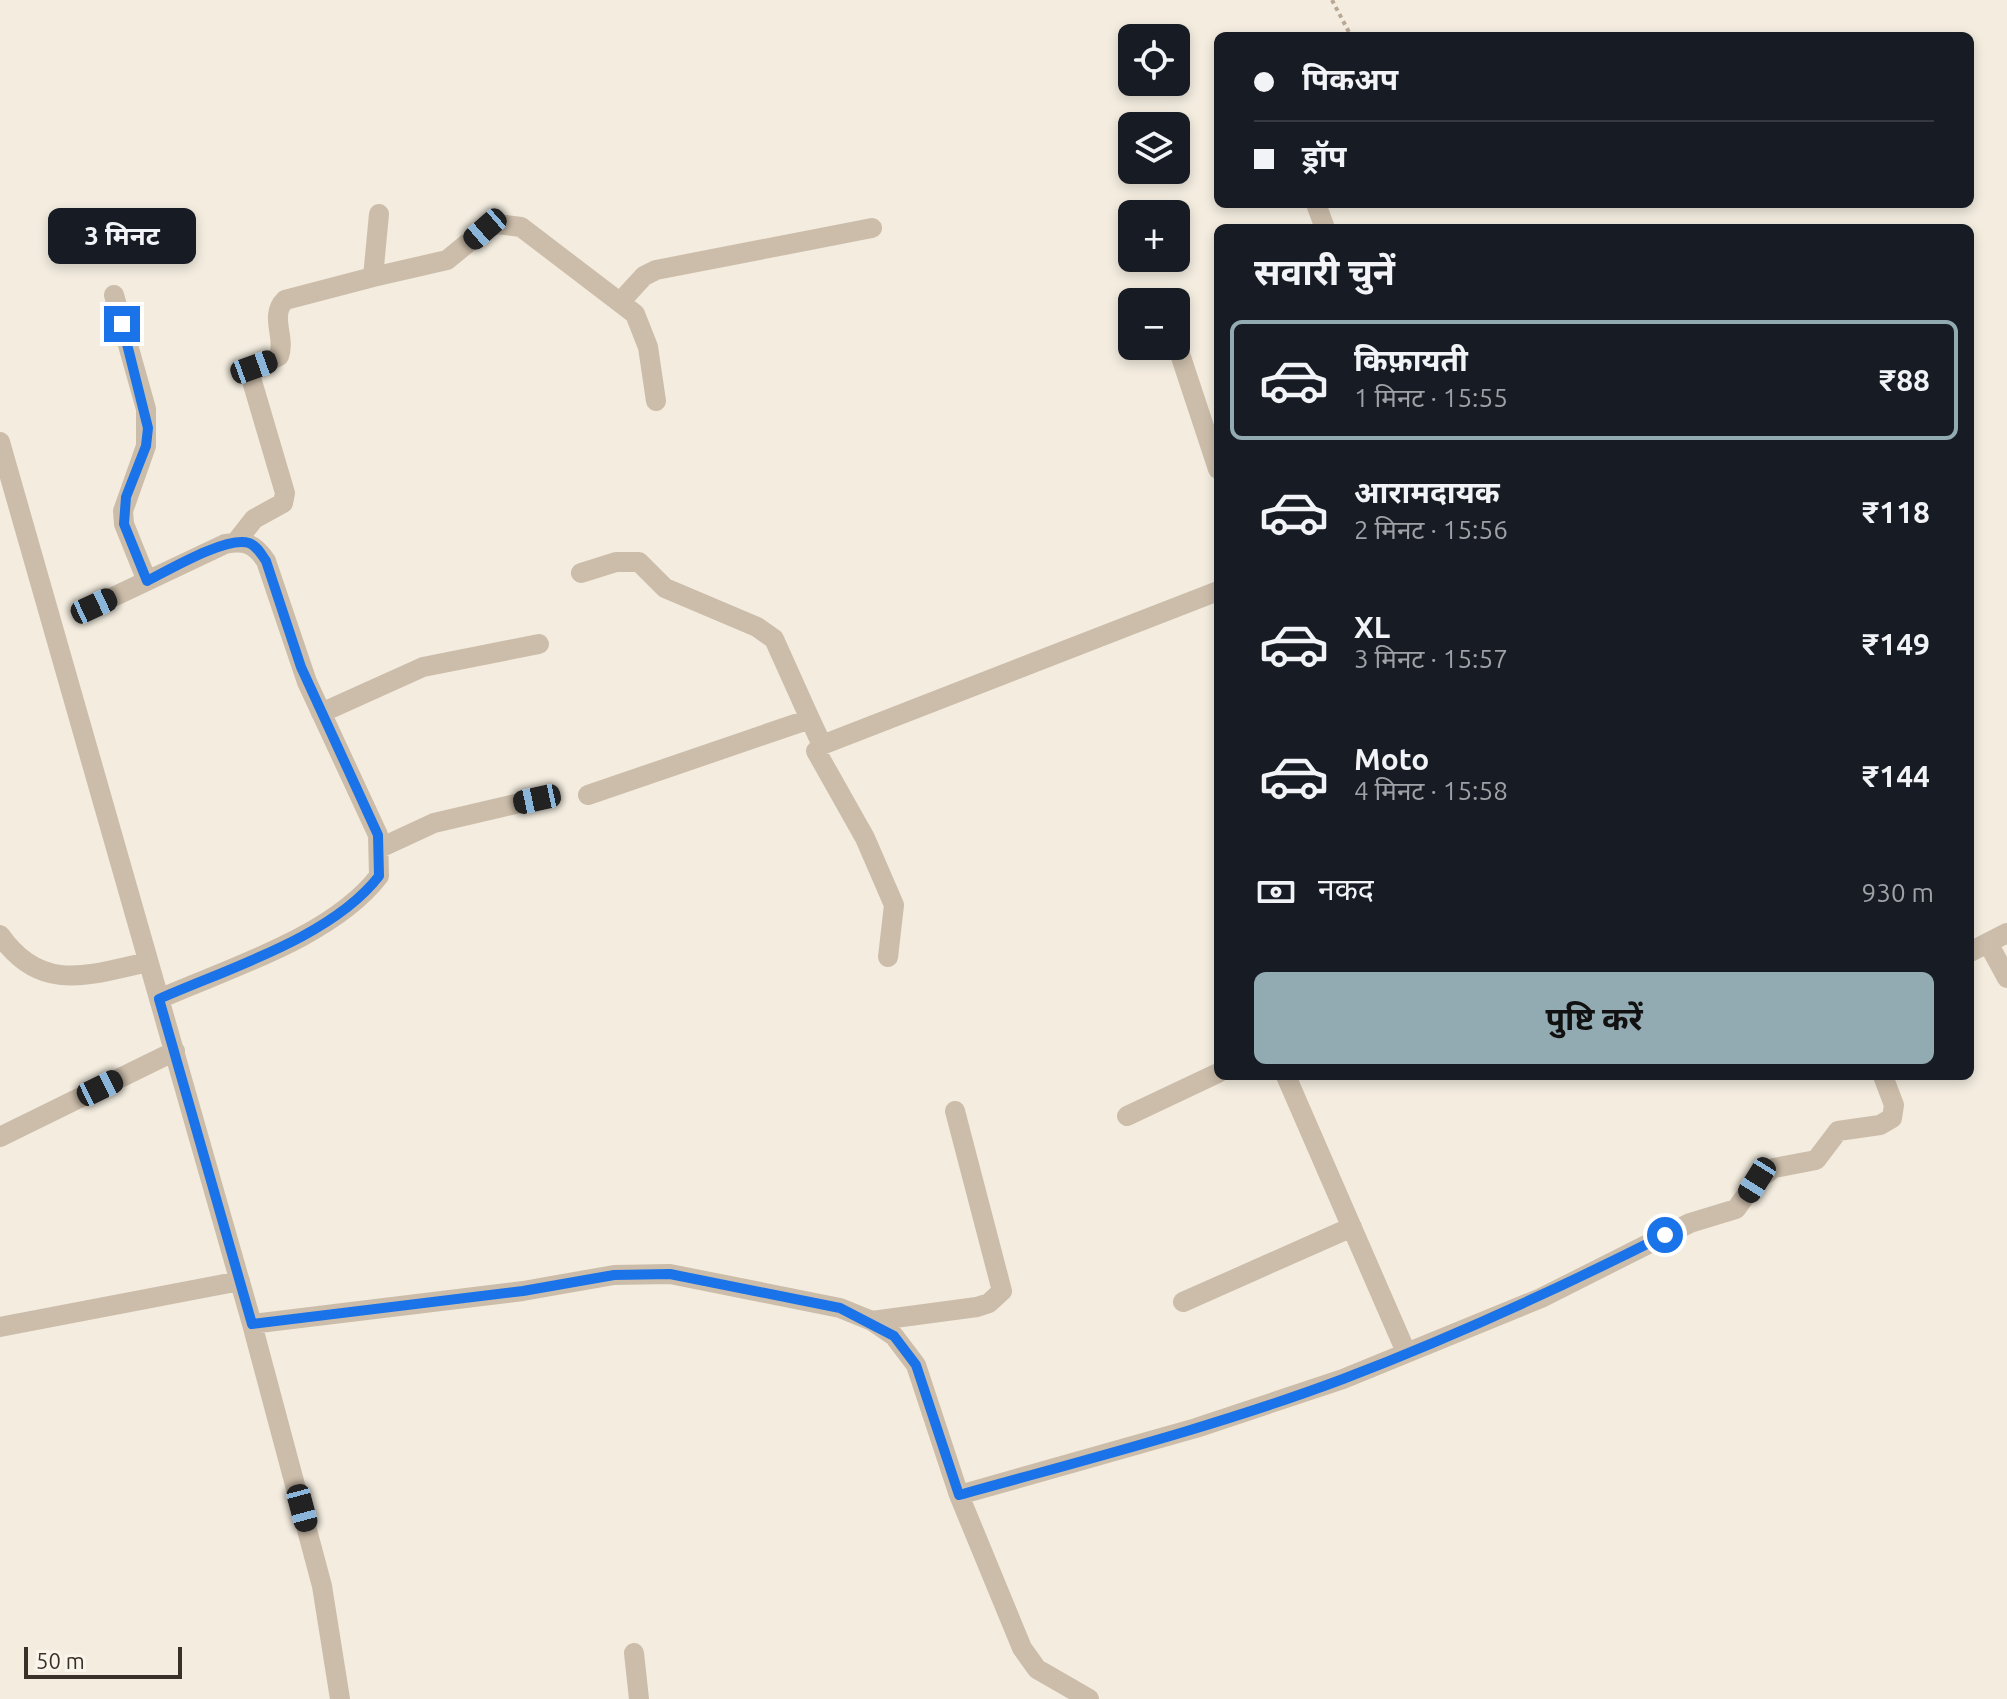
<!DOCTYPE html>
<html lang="hi">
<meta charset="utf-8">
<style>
body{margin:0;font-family:Ubuntu,"Noto Sans Devanagari",sans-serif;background:#20242c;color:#f1f3f6;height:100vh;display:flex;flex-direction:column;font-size:30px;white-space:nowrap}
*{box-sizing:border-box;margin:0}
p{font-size:26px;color:#9ea1a6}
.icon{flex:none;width:44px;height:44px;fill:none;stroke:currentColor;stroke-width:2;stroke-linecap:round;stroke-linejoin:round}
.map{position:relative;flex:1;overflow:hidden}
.panel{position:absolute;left:1214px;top:224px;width:760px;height:856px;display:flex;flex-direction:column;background:#171b24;border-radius:12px;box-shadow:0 4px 12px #0003}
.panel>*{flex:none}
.top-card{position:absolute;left:1214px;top:32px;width:760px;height:176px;border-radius:12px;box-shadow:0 4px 12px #0003;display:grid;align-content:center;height:176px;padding:0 40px;background:#171b24}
.tools{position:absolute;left:1118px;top:24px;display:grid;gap:16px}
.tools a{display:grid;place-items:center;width:72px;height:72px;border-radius:12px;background:#171b24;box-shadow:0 4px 12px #0003;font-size:40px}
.scale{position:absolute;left:24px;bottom:20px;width:158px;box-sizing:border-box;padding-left:8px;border:4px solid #39302a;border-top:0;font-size:22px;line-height:28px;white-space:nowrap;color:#39302a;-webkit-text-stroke:6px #faf5eb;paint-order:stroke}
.end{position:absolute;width:36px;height:36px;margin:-18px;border:10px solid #1a73e8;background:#fff;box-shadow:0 0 0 4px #fff}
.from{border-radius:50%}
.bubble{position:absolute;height:56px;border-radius:12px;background:#171b24;box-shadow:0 4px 12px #0003;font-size:26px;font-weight:700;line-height:56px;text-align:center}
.car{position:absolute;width:24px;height:48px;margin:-24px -12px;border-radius:10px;box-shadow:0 0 6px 2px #0007;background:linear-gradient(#222 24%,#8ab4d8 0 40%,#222 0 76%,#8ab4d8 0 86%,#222 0)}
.top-card b{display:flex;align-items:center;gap:28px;height:76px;font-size:30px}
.top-card b+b{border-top:2px solid #363941}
.top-card i{width:20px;height:20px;background:#f1f3f6}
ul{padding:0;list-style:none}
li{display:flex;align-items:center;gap:24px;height:120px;margin:0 16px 12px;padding:0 24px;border:4px solid transparent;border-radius:12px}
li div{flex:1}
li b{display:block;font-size:30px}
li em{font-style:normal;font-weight:700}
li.on{border-color:#92aab1}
li>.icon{width:72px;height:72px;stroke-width:1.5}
h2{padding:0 40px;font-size:36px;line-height:96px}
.pay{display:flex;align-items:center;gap:20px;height:88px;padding:0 40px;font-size:30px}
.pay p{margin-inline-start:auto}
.cta{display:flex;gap:16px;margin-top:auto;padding:16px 40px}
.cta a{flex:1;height:92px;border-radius:12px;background:#92aab1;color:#111;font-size:32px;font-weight:700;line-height:92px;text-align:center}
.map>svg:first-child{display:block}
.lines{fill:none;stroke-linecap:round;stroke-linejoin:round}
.path{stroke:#b8a794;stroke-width:4;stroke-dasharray:4 4;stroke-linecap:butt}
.minor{stroke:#ccbdaa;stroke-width:20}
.route{stroke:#1a73e8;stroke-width:10}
</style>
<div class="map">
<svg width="2007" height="1699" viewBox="0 0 2007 1699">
<rect width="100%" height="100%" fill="#f3ecdf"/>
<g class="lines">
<path class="path" d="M1332,0L1351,36"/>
<path class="minor" d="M1316,204L1325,228
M373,277L447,260L485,229L497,224L521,227L635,314L648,347L656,401
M114,295L146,409V446L123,511L124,524L147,581
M621,301L644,276L656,270L872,228
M1176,342L1218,469
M0,442L252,1324L322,1586L340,1699
M236,542L254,519L283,503L285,493L249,371L279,356C286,337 269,316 285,300L373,277L379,214
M581,573L616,562H639L665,588L757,627L774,639L810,719
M94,606L225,544C245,540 255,544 266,561L307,682L378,835L379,876C332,937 229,968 159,999
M321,713L423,667L539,644
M822,745L816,751L865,838L894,905L888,957
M588,795L810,719L822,745L1218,591
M380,848L434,823L537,799
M0,935C41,994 89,975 148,962
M1988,943L2007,978
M1970,952L2007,933
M1286,1076L1406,1352
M1127,1116L1218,1073
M0,1137L175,1051
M1183,1302L1352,1227
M872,1321L977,1307L989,1303L1002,1291L955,1111
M252,1324L523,1291L614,1275L670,1274L840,1308L872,1321L894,1336L916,1365L959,1495L1022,1648L1037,1669L1089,1699
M0,1327L240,1281
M959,1495L1196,1428L1343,1379L1541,1298L1690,1223L1736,1209L1757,1180L1774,1168L1816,1160L1838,1131L1880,1125L1892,1118L1894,1105L1883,1076
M634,1653L639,1699"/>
</g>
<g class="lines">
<path class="route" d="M122,324L148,428L146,446L126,497L124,524L147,581C169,570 226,536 249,543C257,546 261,554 266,561L301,667L378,835L379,876C332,937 229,968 159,999L252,1324L523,1291L614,1275L670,1274L840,1308L894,1336L916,1365L959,1495C1088,1459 1218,1426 1343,1379C1453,1337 1560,1288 1665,1235"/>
</g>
</svg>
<div class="tools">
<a><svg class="icon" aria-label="locate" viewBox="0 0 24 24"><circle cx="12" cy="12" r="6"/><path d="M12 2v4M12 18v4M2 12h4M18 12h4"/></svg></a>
<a><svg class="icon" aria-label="layers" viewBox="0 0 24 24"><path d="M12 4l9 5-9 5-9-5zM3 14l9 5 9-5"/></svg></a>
<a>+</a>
<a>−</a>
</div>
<div class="scale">50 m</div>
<i class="end from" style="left:1665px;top:1235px"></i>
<i class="end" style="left:122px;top:324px"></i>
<div class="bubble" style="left:48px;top:208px;width:148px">3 मिनट</div>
<i class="car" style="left:485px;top:229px;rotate:229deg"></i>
<i class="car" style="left:254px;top:367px;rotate:70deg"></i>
<i class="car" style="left:94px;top:606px;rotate:65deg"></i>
<i class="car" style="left:537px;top:799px;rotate:258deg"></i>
<i class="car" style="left:100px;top:1088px;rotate:64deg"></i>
<i class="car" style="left:1757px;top:1180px;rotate:212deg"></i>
<i class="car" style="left:302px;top:1508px;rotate:165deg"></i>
<div class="top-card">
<b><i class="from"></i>पिकअप</b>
<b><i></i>ड्रॉप</b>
</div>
<section class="panel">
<h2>सवारी चुनें</h2>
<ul>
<li class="on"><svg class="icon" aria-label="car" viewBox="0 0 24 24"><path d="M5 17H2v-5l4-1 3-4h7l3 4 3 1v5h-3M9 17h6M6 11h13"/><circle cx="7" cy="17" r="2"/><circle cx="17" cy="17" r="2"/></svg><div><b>किफ़ायती</b><p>1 मिनट · 15:55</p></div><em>₹88</em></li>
<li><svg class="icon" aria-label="car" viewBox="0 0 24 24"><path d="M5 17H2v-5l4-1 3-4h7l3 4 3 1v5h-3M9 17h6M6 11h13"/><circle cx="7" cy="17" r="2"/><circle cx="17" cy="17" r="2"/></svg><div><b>आरामदायक</b><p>2 मिनट · 15:56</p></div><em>₹118</em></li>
<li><svg class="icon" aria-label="car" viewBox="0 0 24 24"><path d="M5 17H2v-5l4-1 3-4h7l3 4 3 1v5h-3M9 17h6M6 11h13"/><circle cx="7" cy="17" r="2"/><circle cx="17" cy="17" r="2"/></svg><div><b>XL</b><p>3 मिनट · 15:57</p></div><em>₹149</em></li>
<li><svg class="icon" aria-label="car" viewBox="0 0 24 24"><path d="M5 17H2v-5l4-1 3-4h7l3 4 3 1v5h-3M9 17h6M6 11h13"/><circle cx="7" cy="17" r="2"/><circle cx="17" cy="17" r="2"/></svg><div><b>Moto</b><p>4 मिनट · 15:58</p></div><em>₹144</em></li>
</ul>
<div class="pay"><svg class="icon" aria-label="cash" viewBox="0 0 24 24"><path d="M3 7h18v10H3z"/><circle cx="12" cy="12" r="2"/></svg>नकद<p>930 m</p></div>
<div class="cta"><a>पुष्टि करें</a></div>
</section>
</div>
